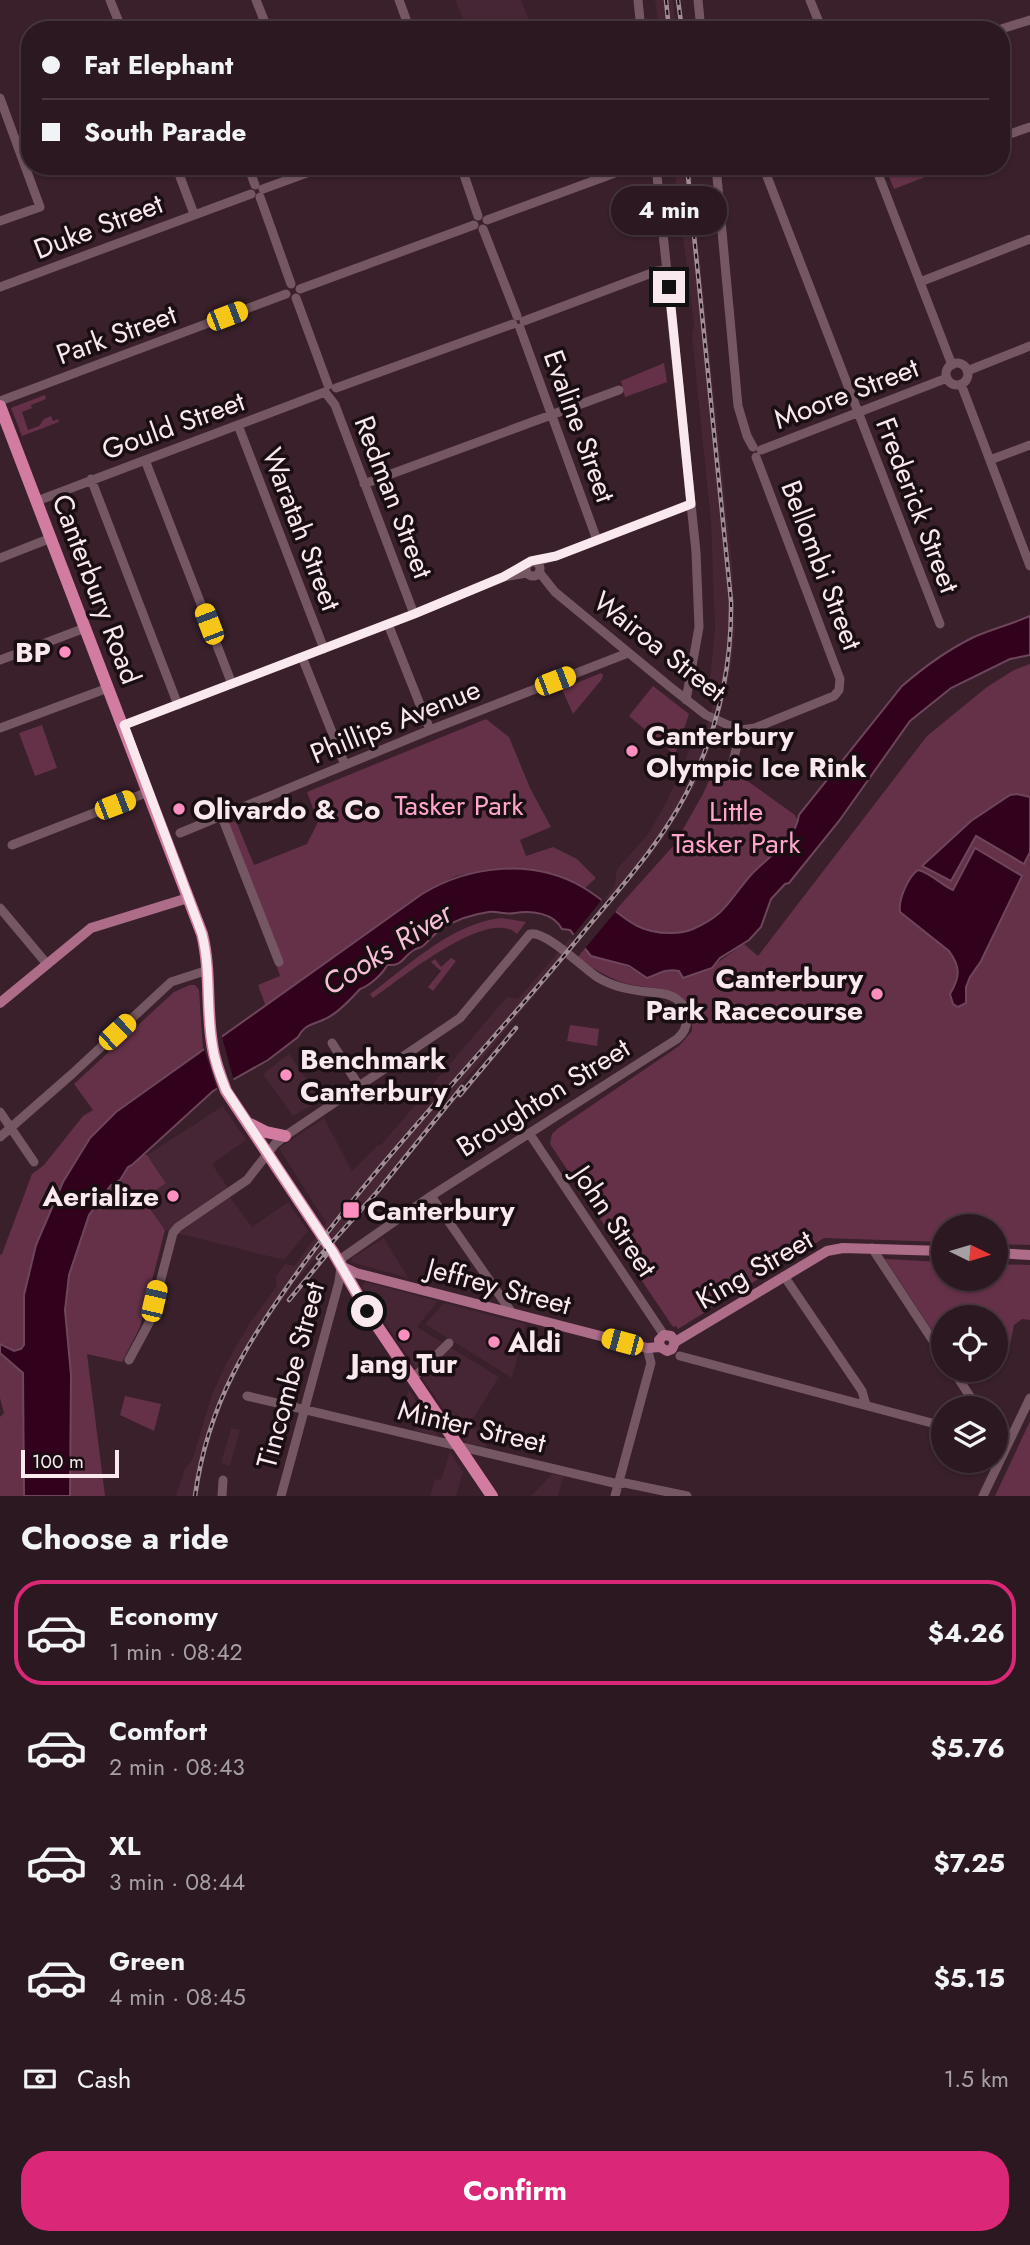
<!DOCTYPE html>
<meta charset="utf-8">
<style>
body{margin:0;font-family:Jost,sans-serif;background:#37252d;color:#f1f3f6;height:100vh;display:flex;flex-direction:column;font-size:26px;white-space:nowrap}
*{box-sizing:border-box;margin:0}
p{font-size:23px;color:#a6a0a5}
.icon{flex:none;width:38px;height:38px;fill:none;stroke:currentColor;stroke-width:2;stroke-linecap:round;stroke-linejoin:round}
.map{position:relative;height:1496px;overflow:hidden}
.side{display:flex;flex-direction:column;background:#2b1820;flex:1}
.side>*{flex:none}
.top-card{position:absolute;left:21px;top:21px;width:989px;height:154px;border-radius:28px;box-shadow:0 2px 5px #0004,0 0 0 2px #47373e;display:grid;align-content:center;height:154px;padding:0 21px;background:#2b1820}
.needle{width:46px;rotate:95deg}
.buttons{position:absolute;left:931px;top:1214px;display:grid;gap:14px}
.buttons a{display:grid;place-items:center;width:77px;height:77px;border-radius:50%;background:#2b1820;box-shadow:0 2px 5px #0004,0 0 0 2px #47373e;font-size:35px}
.scale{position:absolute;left:21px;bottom:18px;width:98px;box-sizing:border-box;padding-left:7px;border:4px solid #fae8ef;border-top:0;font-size:19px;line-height:24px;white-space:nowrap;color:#fae8ef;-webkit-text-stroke:5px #190e12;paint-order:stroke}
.end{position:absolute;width:32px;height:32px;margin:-16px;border:9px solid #fae8ef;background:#111;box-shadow:0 0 0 4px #111}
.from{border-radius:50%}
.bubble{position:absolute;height:49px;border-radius:24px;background:#2b1820;box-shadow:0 2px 5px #0004,0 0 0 2px #47373e;font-size:23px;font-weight:700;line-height:49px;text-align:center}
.car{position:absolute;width:21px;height:42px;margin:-21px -10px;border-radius:9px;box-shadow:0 0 5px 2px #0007;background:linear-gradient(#f5c518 24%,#345 0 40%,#f5c518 0 76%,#345 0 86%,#f5c518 0)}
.top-card b{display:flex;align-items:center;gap:24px;height:66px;font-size:26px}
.top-card b+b{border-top:2px solid #47373e}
.top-card i{width:18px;height:18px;background:#f1f3f6}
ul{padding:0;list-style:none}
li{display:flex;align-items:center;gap:21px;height:105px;margin:0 14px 10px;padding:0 7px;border:4px solid transparent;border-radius:28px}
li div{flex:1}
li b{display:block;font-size:26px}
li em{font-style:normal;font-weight:700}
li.on{border-color:#db2777}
li>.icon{width:63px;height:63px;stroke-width:1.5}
h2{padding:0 21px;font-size:32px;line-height:84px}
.pay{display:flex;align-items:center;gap:18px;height:77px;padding:0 21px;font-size:26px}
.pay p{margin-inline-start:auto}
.primary-button{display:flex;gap:14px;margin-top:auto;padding:14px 21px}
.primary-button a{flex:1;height:80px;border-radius:28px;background:#db2777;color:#fff;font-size:28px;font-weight:700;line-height:80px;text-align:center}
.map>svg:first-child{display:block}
.built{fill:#462534}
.green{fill:#653149}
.water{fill:#32011c;stroke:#6e465b;stroke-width:2}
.pier{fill:#39202b}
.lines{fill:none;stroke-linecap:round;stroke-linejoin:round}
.minor{stroke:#755763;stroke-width:9}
.major{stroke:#ad6d89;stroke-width:10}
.highway{stroke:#d27ca2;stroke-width:12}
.rail-casing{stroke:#a28d96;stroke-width:4.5}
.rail{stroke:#190e12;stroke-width:2;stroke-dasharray:5;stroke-linecap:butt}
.route{stroke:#fae8ef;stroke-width:9}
.poi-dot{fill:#fd8ec0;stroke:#190e12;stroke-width:2.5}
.labels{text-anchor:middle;stroke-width:7;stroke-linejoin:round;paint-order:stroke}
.street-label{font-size:28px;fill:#fae8ef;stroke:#190e12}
.poi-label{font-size:28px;font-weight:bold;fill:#fae8ef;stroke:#190e12;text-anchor:start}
.park-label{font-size:28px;fill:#fea5cb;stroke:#190e12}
.water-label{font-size:30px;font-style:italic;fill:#f6bfd5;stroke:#190e12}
</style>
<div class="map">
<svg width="1030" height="1496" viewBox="0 0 1030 1496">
<rect width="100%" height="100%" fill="#39202b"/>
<path class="built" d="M455,0H521L533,30H468Z
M655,0H673L676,30H659Z
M674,166H690L732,565L735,628L731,668L716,733L695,785L663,839L441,1109L378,1189L298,1278L259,1331L230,1384L214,1425L204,1460L198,1496H176L184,1471L193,1458L212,1394L227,1362L251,1321L277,1286L275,1277L285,1264L294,1266L326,1223L279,1148L324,1118L352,1171L378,1145H381L507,997L518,999L614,887L617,869L649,833L667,801L689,751L703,736L715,700L710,680L715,628L711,522L692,336L694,324Z
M289,1054L321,1101L293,1116L263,1074Z
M223,1106L246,1140L212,1164L227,1186L230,1197L252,1227L288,1202L308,1231L284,1260L165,1230L142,1199L166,1182L147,1155Z
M384,1238L408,1278L351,1262L353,1257Z
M366,1282L438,1301L417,1327L499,1377L469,1425L489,1438L486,1447L466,1443L361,1286Z
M444,1303L526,1324L512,1378L425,1324Z
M409,1390L438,1435L437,1436L414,1430L417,1425L403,1405Z
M231,1428L240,1430L230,1466L221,1463Z
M450,1452L463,1472L456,1496H430L435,1479L441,1480Z
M552,1474L564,1476L558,1496H531Z"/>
<path class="green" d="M888,166H930L933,174L894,189L885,167Z
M664,363L667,382L625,397L621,381Z
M45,395L46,399L31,405L32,408L22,412L28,430L39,426L44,419L51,416L53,421L58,419L59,422L22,436L11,408Z
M1030,664V1245L996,1244V1227H943V1242L824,1238L678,1329L676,1326L673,1327L550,1144L552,1134L557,1129L679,1046L692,1031C693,979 656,993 621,982C605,976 592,968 578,957L584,949C600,965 624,960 641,975L673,969L689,976C706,973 729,954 744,944L758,956L927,736L987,687L1014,670Z
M601,673L603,675L602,679L573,714L562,689Z
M653,686L689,714L675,755L629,716Z
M486,719L509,737L530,788L551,827L520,840L526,856L553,847L577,859L596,878L585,888L547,874L487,870L456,876L422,894L266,1007L258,985L280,976L228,823L236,821L254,865L307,844L318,822L307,792Z
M42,725L57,768L35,776L19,733Z
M718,760L795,815L798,822C792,830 788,842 781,849C768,864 753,877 740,892C735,897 731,903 726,908C692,943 650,938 614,912L674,845L703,794Z
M501,918L526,922L517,934C488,906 400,980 373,998L370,994C409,965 451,924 501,918Z
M451,958L456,961L433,991L428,987L441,971L431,962L435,959L441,967Z
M190,985H195L199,990L203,1050L116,1112L63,1182L36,1245L24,1296V1496H0V1417L4,1413L0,1398V1255L2,1254L32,1174L44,1165L83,1116L93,1110L74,1084L174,992Z
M570,1025L599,1029L597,1046L567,1041Z
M142,1155H147L166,1183L143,1199L165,1230L140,1327L122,1362L87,1354L105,1496H70L71,1375L65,1310L69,1275L89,1215L111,1185L120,1180L128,1167L132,1165Z
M885,1259L943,1262V1279H996V1264L1030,1265V1320L1022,1319L1014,1325L1009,1349H996V1318H943V1347Z
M125,1396L161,1404L154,1431L120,1415Z
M1030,1421V1496H995Z"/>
<path class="water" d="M1030,616V655L1010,659L951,688L910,721L839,821L789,883L785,884L771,899L761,927L749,940L720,958L712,968L683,978L679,971C666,968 658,974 647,978L629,966L591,956L570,930L562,929C554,913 531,910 515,913C506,915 498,911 489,912C474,914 456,920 443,928C435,932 430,940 423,946C420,948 417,948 414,950C402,957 404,966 387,965C383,974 369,986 360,989C351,999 337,1014 325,1019C313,1025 306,1023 298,1037L268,1060L213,1091L132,1165L128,1167L120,1180L111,1185L89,1215L69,1275L65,1310L71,1375L70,1496H24L23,1373L0,1353V1344L14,1351L21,1349L24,1345V1295L36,1245L63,1182L90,1138L116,1112L422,894C470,865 534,858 584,888C617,907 629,934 672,933C679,933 686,932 693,929C726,915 729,900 750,876C767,857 795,842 799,815L902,686C924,667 947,650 974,637C992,629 1012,624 1030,616Z
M1017,794L1030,797V852L1024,864L976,836L951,881L922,866L971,821L1010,795Z
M975,848L1022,876L981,961L970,977L966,987V1003L958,1007L953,1004L950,994C960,977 961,967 949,951L900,912C898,900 908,877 918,870C931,873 941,885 953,890Z"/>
<path class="pier" d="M604,897L617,910L582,952L571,938Z
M221,1033L234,1081L218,1092L203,1046Z"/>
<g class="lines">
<path class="minor" d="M110,0L122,30
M256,0L268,30
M399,0L410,30
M638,0L641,30
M698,0L701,30
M810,0L822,30
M998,30L1030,20
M0,98L40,207L0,221
M1001,137L1030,127
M176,166L194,214
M248,166L255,185
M461,166L478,216
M656,166L696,552L699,627L686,700
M716,166L738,406L747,436L753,447
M763,166L940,624
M875,166L952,365
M263,189L326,166
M260,197L291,284
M487,220L634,166
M483,229L517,316
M920,282L1030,239
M0,287L251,194
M300,289L474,225
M296,298L328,385
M524,321L657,271L667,270
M520,328L597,540
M946 374a11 11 0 1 1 22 0a11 11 0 1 1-22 0Z
M967,371L1030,346
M961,384L1030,566
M336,388L513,324
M325,392L335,405L414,614
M0,401L286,294
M238,425L324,649
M761,450L947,378
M145,460L232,684
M990,460L1030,445
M91,479L178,705
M364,484L619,390
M37,501L325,392
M0,558L51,538
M526 569a7 7 0 1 1 14 0a7 7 0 1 1-14 0Z
M535,562L556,556L691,504
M539,572L555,592L669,686L706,715L728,725L741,730L755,728L834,696L839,690L840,679L756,457
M388,624L430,730
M302,657L345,765
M0,660L85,628
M124,725L414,614L503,577L527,573
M0,728L108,688
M731,769L741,730
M222,817L279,962
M180,833L430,730L628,653
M12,845L148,792
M0,908L47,964
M332,1043L359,1086
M0,1112L34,1162
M529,1133L664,1335
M0,1137L72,1074L171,982L208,970
M431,1196L512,1313
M872,1248L943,1356
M784,1276L862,1391L866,1405
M680,1356L943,1426
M129,1360L150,1321L173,1233L178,1227L247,1180L275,1144L285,1136L460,1018L530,934C545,930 582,967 597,977C613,987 630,990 649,992C657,993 668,993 675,998C691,1008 690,1028 677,1039L431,1196L342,1258L339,1282L281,1496
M953,1370L978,1409
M412,1378L422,1370L449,1343
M247,1396L618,1484L625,1483L687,1496
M996,1440L1008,1444
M222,1496L223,1480
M615,1496L651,1363L647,1348
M983,1496L1030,1398"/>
<path class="major" d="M0,1003L91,928L188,898
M996,1253L1030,1255
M341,1266L356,1273L647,1348L660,1347L667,1351L672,1349L675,1342L827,1251L843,1248L943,1251
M660,1347L659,1340L664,1335L671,1336L675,1342"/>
<path class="highway" d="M0,406L202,934C211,970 206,1007 212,1043C214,1060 220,1075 226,1091L333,1252L367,1311L492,1496
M250,1124L266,1132L285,1136"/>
<defs>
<path id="rail" d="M666,0L669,30
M678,0L682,30
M460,1095L516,1028
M318,1258L377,1192L462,1087
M289,1300L327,1254
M195,1496C208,1402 248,1341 302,1266C388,1149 490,1046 582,934C619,889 660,845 687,792C717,733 732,667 731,601L687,166"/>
</defs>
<use href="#rail" class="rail-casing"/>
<use href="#rail" class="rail"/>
</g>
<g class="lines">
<path class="route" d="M367,1311L333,1252L226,1090C220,1075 214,1060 212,1043C206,1007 211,970 202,934L124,725L414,614L503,577L531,561L556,556L691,504L669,287"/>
</g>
<g class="poi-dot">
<circle cx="65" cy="652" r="7"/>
<circle cx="632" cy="751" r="7"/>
<circle cx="179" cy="809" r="7"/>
<circle cx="877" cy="994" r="7"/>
<circle cx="286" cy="1075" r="7"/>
<circle cx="173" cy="1196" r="7"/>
<rect x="342" y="1201" width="18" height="18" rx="3.5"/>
<circle cx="404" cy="1335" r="7"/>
<circle cx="494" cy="1342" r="7"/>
</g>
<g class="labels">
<g class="street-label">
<text transform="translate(98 226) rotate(-21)" y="10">Duke Street</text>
<text transform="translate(116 334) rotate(-20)" y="10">Park Street</text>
<text transform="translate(846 393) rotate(-21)" y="10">Moore Street</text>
<text transform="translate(173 425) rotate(-20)" y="10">Gould Street</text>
<text transform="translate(580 426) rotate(70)" y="10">Evaline Street</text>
<text transform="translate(394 497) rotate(69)" y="10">Redman Street</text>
<text transform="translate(918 505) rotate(69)" y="10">Frederick Street</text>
<text transform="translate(302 529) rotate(69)" y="10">Waratah Street</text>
<text transform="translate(822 565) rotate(69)" y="10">Bellombi Street</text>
<text transform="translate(97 589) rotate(69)" y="10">Canterbury Road</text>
<text transform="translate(660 646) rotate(38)" y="10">Wairoa Street</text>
<text transform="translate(395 721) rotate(-22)" y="10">Phillips Avenue</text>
<text transform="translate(543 1097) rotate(-32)" y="10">Broughton Street</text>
<text transform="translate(615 1221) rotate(56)" y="10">John Street</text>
<text transform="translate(754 1269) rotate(-30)" y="10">King Street</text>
<text transform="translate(499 1286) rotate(15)" y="10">Jeffrey Street</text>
<text transform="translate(290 1375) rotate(-75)" y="10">Tincombe Street</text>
<text transform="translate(472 1426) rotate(13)" y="10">Minter Street</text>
</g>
<g class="poi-label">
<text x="51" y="662" text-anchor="end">BP</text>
<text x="646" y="745">Canterbury<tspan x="646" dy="32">Olympic Ice Rink</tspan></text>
<text x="193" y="819">Olivardo &amp; Co</text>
<text x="863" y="988" text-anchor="end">Canterbury<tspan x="863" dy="32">Park Racecourse</tspan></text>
<text x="300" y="1069">Benchmark<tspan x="300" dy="32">Canterbury</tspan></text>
<text x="159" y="1206" text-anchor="end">Aerialize</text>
<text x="367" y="1220">Canterbury</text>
<text x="508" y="1352">Aldi</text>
<text x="404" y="1373" text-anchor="middle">Jang Tur</text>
</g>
<g class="park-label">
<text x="459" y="815">Tasker Park</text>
<text x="736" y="821">Little<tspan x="736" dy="32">Tasker Park</tspan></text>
</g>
<g class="water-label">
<text transform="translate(387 949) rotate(-32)" y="10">Cooks River</text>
</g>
</g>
</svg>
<div class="buttons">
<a><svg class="needle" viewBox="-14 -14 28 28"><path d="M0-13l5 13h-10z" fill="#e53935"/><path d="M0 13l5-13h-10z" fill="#a6a0a5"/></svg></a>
<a><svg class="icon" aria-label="locate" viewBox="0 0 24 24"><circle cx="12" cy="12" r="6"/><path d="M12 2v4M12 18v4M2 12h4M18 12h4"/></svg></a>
<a><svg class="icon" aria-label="layers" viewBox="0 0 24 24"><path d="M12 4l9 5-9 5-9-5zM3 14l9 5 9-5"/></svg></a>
</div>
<div class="scale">100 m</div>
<i class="end from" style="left:367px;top:1311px"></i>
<i class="end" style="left:669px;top:287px"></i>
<div class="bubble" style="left:611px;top:186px;width:116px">4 min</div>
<i class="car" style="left:227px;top:316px;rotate:69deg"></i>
<i class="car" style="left:209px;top:624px;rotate:339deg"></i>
<i class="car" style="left:555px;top:681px;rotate:69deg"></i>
<i class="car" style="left:115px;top:805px;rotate:69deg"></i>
<i class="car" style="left:117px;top:1032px;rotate:47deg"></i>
<i class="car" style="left:154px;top:1301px;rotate:13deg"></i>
<i class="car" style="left:622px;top:1342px;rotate:285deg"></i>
<div class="top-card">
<b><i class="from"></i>Fat Elephant</b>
<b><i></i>South Parade</b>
</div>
</div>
<section class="side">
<h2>Choose a ride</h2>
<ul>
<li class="on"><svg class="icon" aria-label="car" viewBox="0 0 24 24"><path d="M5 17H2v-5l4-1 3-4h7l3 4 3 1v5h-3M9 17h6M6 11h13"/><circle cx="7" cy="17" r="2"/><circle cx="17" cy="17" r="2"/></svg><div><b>Economy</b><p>1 min · 08:42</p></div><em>$4.26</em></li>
<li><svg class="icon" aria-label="car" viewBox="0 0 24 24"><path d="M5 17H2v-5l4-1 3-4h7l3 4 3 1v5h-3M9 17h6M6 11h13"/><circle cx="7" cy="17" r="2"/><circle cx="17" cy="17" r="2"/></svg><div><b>Comfort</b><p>2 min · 08:43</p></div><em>$5.76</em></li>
<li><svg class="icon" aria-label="car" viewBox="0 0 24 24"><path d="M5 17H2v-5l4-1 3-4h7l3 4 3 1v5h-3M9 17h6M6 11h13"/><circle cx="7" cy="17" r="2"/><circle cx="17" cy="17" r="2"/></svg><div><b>XL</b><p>3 min · 08:44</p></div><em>$7.25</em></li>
<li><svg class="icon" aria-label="car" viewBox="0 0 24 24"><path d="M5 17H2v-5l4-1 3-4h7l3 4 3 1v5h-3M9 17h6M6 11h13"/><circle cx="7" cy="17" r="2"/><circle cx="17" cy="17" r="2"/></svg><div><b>Green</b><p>4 min · 08:45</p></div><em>$5.15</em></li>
</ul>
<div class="pay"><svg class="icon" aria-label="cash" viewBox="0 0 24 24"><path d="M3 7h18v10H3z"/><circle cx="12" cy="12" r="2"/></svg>Cash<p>1.5 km</p></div>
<div class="primary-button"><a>Confirm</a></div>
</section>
